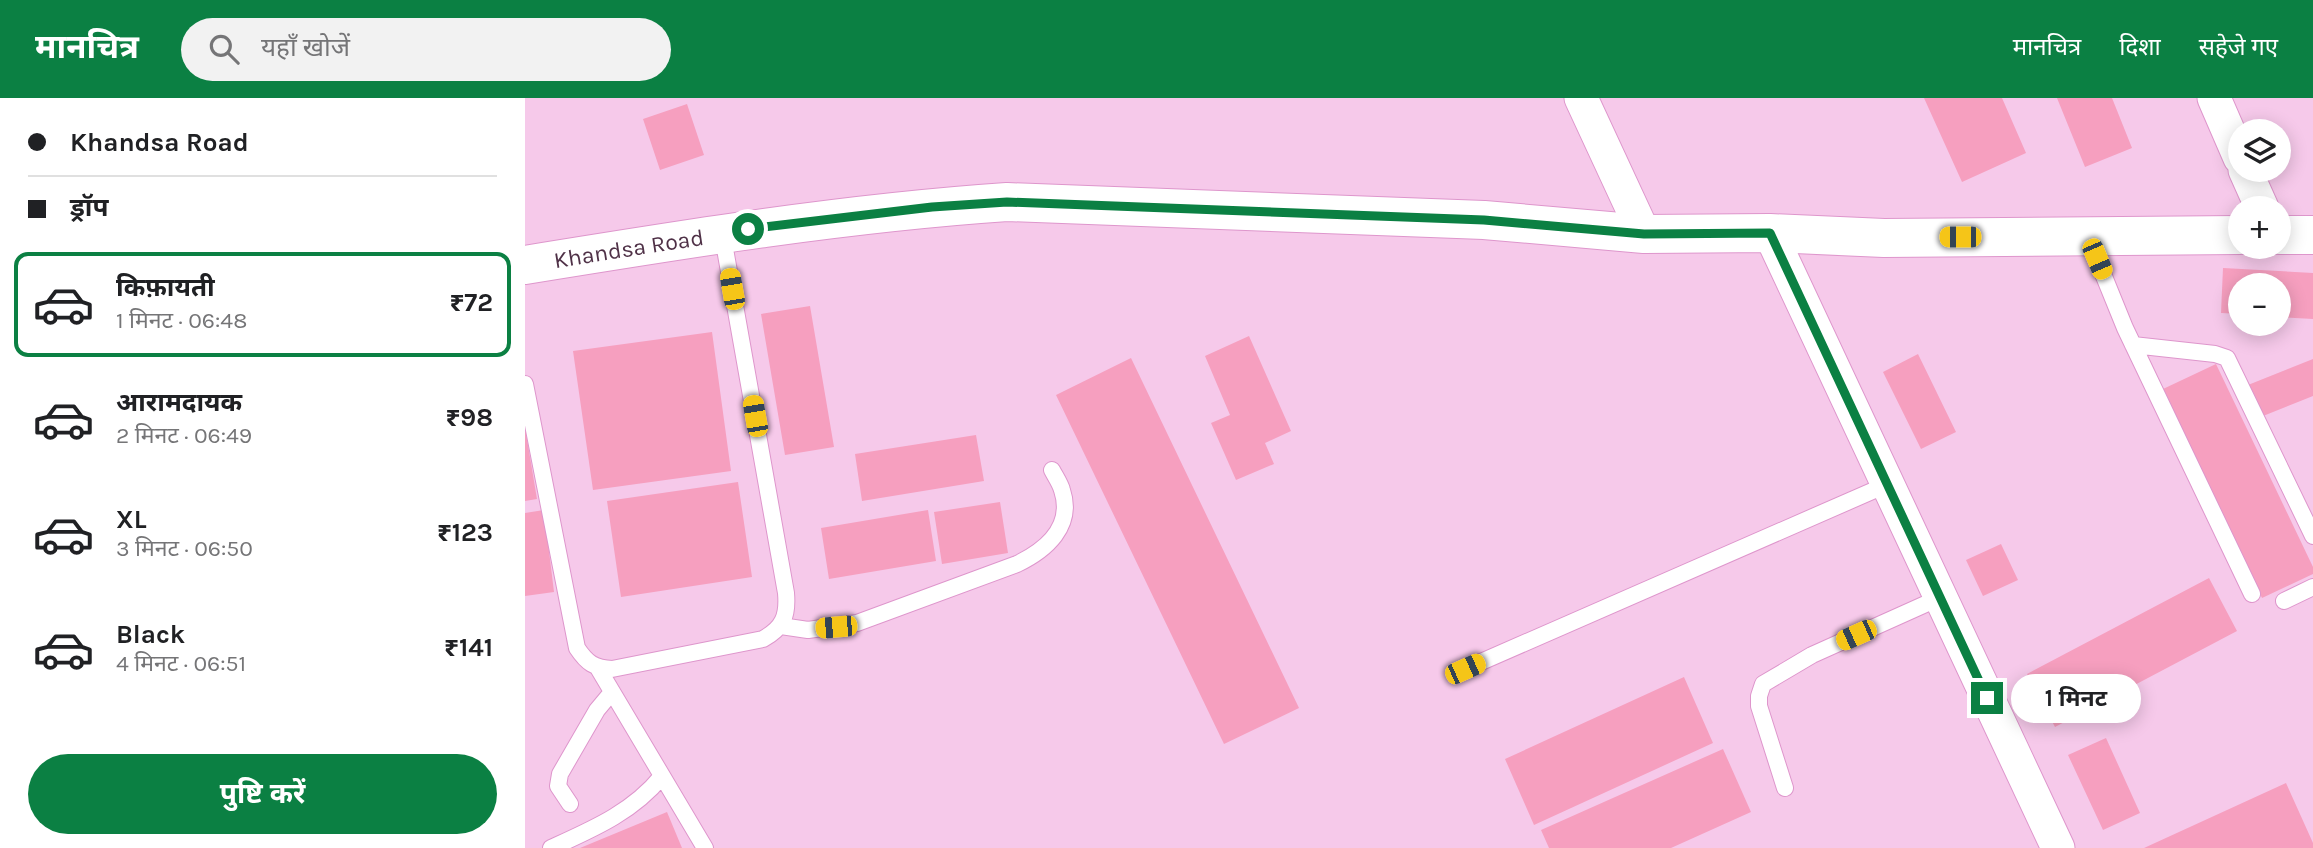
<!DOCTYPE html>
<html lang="hi">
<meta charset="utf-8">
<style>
body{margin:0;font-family:Karla,"Noto Sans Devanagari",sans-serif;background:#f2f2f2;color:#202124;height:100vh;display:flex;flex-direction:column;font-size:26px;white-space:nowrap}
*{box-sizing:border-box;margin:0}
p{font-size:23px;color:#757577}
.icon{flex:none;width:38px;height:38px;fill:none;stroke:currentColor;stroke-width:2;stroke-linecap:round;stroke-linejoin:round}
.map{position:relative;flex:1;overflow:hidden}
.panel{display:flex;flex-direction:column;background:#fff;width:525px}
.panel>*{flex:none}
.top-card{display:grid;align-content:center;height:154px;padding:0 28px;background:#fff}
.tools{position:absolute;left:1703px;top:21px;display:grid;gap:14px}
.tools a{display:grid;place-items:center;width:63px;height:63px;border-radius:50%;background:#fff;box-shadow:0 4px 18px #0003;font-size:35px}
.end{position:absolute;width:32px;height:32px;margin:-16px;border:9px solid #0b8043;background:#fff;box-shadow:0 0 0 4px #fff}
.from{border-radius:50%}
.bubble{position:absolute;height:49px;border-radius:24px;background:#fff;box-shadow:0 4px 18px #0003;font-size:23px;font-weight:700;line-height:49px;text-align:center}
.car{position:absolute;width:21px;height:42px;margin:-21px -10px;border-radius:9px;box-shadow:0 0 5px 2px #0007;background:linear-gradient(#f5c518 24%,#345 0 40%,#f5c518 0 76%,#345 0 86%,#f5c518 0)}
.top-card b{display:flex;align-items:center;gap:24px;height:66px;font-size:26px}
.top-card b+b{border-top:2px solid #e0e0e0}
.top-card i{width:18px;height:18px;background:#202124}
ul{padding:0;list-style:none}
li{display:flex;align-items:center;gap:21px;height:105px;margin:0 14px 10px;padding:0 14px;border:4px solid transparent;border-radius:14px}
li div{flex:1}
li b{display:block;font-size:26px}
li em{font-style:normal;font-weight:700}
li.selected{border-color:#0b8043}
li>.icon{width:63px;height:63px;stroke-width:1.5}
.cta{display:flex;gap:14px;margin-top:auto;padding:14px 28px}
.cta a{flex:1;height:80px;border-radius:42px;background:#0b8043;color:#fff;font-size:28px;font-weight:700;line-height:80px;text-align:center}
header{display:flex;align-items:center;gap:42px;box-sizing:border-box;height:98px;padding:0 35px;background:#0b8043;color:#fff}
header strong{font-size:33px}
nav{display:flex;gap:38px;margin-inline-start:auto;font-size:24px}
.search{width:490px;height:63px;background:#f2f2f2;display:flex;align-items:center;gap:18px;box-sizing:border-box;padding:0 24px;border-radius:38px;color:#757577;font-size:26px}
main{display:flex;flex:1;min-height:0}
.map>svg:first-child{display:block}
.building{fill:#f69fbf}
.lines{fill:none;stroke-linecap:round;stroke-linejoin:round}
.lane-casing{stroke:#de96cc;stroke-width:18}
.street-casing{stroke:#de96cc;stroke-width:35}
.secondary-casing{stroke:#de96cc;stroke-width:40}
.lane{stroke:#fff;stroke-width:16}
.street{stroke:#fff;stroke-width:33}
.secondary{stroke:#fff;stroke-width:38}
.route{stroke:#0b8043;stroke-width:9}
.labels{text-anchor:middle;stroke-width:5;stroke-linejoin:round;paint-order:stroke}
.street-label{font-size:23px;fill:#4f3147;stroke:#fafafa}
</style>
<header>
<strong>मानचित्र</strong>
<div class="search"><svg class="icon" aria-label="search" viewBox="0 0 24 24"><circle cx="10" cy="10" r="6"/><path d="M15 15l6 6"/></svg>यहाँ खोजें</div>
<nav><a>मानचित्र</a><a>दिशा</a><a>सहेजे गए</a></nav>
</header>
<main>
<section class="panel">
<div class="top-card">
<b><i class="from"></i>Khandsa Road</b>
<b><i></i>ड्रॉप</b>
</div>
<ul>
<li class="selected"><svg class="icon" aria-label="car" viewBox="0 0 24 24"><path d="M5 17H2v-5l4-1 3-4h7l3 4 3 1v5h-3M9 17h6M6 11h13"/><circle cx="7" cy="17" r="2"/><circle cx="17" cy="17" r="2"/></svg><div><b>किफ़ायती</b><p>1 मिनट · 06:48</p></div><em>₹72</em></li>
<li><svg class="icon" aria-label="car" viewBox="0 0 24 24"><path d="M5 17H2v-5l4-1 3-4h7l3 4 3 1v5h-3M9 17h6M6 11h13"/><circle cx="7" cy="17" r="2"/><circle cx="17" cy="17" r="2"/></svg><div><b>आरामदायक</b><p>2 मिनट · 06:49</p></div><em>₹98</em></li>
<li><svg class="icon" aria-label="car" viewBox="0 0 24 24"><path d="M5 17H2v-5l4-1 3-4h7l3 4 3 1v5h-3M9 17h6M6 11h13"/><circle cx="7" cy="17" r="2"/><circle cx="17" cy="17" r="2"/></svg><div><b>XL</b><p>3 मिनट · 06:50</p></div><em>₹123</em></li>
<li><svg class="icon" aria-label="car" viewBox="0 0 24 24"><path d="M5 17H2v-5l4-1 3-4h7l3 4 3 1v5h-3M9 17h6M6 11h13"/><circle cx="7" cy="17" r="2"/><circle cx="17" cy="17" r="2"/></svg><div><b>Black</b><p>4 मिनट · 06:51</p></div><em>₹141</em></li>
</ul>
<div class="cta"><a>पुष्टि करें</a></div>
</section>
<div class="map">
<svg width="1788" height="750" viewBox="0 0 1788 750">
<rect width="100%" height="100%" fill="#f6c9ea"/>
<path class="building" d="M1399,0H1477L1501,55L1437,84Z
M1532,0H1587L1607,50L1560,69Z
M162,6L179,57L135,72L118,21Z
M1698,170L1788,175V221L1754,219V187H1715V216L1696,215Z
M285,208L309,349L260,357L236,216Z
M187,234L206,373L68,392L48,253Z
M724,238L766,333L740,345L749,366L711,382L686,325L705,317L680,258Z
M1393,256L1431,334L1396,351L1358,274Z
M606,260L774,610L699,646L531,297Z
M1788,261V298L1738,318L1723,287Z
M1691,266L1788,469V476L1737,500L1638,291Z
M0,329L12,401L0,403Z
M451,337L459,383L337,403L330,356Z
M213,384L227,479L96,499L82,403Z
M475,404L483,455L417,466L409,414Z
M19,412L29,494L0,498V415Z
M403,412L411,463L304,481L296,430Z
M1476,446L1493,482L1458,498L1441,462Z
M1684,480L1712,533L1530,629L1502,576Z
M1159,579L1188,645L1009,727L980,661Z
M1581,640L1615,715L1578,732L1543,657Z
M1198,651L1226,714L1146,750H1024L1016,732Z
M1761,685L1788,745V750H1619Z
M142,714L157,750H55Z"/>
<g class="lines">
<defs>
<path id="lane" d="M1563,139L1600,230L1727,496
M1608,247L1690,256L1702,260L1788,438
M0,286L52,550C62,565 69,570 87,571L238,541C258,530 263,518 261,495L197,134
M1759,503L1788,489
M256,528L283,532L332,525L492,466C521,452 549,428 537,392C535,385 530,378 527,372
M73,570L180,750
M940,571L1361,387
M1260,690L1234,608V598L1238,586L1287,557L1414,500
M45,706L33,688L35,676L72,612L87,594
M26,750C68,731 108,714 137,678"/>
<path id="street" d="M1056,0L1119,136
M1689,0L1715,60
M1720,72L1737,110
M1245,135L1533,750"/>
<g id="secondary">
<path d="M1754,137H1788"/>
<path id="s1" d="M0,167C160,141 320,115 482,104L959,122L1119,136L1245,135L1359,140L1715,137"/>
</g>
</defs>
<use href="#lane" class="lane-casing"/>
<use href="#street" class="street-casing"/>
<use href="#secondary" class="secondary-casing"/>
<use href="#lane" class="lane"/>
<use href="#street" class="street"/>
<use href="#secondary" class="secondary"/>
</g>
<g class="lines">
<path class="route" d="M223,131L407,109L482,104L959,122L1119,136L1245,135L1462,600"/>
</g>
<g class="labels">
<g class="street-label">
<text dy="8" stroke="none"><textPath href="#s1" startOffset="105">Khandsa Road</textPath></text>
</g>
</g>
</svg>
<div class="tools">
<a><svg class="icon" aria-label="layers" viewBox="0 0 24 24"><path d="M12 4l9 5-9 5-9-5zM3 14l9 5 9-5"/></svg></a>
<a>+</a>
<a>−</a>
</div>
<i class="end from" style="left:223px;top:131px"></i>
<i class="end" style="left:1462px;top:600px"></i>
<div class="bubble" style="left:1486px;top:576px;width:130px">1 मिनट</div>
<i class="car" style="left:1435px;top:139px;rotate:270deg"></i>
<i class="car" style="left:1572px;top:161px;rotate:157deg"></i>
<i class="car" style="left:207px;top:191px;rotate:350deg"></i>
<i class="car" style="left:230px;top:318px;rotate:350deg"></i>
<i class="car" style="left:311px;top:529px;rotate:265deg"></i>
<i class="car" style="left:1331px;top:537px;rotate:246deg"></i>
<i class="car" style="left:940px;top:571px;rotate:66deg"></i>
</div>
</main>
